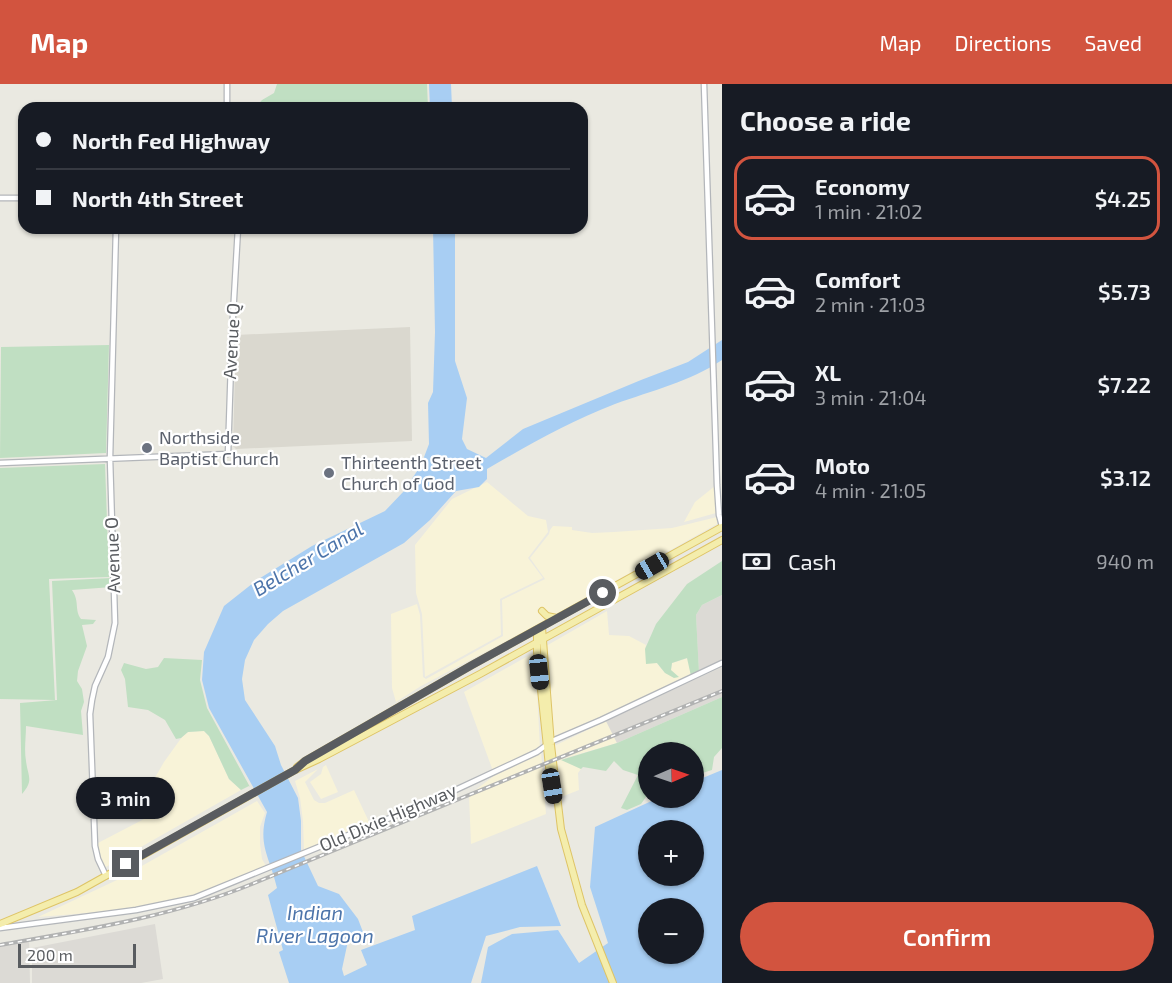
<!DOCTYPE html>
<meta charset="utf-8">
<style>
body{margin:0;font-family:"Exo 2",sans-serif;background:#20242c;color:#f1f3f6;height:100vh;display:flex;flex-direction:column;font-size:22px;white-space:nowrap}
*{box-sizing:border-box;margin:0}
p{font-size:20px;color:#9ea1a6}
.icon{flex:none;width:33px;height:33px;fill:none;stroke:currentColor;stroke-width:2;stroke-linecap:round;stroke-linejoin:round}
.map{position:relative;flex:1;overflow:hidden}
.sheet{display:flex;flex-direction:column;background:#171b24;width:450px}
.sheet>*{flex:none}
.banner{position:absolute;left:18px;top:18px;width:570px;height:132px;border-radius:18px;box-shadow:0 2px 4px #0004;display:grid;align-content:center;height:132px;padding:0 18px;background:#171b24}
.needle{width:39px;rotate:88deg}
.buttons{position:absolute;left:638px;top:658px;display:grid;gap:12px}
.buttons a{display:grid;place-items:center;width:66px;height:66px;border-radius:50%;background:#171b24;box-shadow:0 2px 4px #0004;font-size:30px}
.scale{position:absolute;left:18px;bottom:15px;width:118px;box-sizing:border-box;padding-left:6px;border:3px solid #595c60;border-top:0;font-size:16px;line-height:21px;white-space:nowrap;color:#595c60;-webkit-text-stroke:4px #fff;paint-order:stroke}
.end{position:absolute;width:27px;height:27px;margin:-14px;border:8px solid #595c60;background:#fff;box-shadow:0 0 0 3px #fff}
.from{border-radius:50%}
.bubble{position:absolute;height:42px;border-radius:21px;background:#171b24;box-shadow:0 2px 4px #0004;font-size:20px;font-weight:600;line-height:42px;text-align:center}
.car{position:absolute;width:18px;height:36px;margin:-18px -9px;border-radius:8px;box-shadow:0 0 4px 2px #0007;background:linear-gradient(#222 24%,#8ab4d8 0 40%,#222 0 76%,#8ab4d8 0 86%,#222 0)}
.banner b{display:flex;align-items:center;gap:21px;height:57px;font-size:22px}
.banner b+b{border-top:2px solid #363941}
.banner i{width:15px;height:15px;background:#f1f3f6}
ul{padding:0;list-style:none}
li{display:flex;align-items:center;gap:18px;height:84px;margin:0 12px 9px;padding:0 6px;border:3px solid transparent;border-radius:18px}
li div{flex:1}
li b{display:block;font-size:22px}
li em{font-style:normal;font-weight:600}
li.selected{border-color:#d2543f}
li>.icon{width:54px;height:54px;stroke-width:1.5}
h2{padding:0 18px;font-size:27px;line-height:72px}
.pay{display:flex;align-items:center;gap:15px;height:66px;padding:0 18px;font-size:22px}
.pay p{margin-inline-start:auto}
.cta{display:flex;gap:12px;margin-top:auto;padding:12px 18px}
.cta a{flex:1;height:69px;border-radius:36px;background:#d2543f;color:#fff;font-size:24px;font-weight:600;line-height:69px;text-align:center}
header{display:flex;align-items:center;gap:36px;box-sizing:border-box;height:84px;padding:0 30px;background:#d2543f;color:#fff}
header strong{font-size:28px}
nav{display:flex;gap:33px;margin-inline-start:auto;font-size:21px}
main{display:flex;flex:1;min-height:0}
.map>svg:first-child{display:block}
.commercial{fill:#f8f3d8}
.industrial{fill:#dcdad5}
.education{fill:#dad8cf}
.green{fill:#c0dfc2}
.water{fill:#a8cef3;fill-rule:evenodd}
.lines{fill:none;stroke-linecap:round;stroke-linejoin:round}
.tertiary-casing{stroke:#b3b6ba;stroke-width:7}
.primary-casing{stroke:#dec466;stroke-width:8}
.tertiary{stroke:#fff;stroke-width:4.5}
.primary{stroke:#f4edac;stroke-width:6}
.rail-casing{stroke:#b1b2b2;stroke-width:4}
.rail{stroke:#fff;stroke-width:1.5;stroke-dasharray:4.5;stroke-linecap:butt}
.route{stroke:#595c60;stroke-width:8}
.worship-dot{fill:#6b7280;stroke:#fff;stroke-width:2}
.labels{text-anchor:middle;stroke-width:4.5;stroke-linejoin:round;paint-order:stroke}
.street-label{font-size:18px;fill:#595c60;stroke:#fff}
.worship-label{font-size:18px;fill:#5b616d;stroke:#fff;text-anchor:start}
.water-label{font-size:20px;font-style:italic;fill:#4c74aa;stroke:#fff}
</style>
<header>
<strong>Map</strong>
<nav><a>Map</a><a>Directions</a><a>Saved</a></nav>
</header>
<main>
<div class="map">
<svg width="722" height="899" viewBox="0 0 722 899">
<rect width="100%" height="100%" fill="#eae9e1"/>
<path class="commercial" d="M487,398L528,432L546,436L548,448L528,474L543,494L500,515L501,551L425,593L422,530L416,509L415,461L452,415Z
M715,402L716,429L684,438L695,418Z
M717,433V440L553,532L544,529L540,524L537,526L546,536L421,602L396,618L392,604L391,530L417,520L420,531L423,593L426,595L503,552L502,516L545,495L530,474L549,450L550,446L553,442L572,443V446L592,449L614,448L672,444Z
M607,527L609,551L629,552L646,561L645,565L665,589L671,586L672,579L688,574L691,592L552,658L546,562Z
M535,568L540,664L493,687L464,608Z
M606,637L617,659L562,675L581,685L578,689L579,706L556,715L552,663Z
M199,647H204L209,652L229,695L241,706L104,784L96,760L146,734L141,718L164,678L182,653L188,648Z
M541,668L546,730L471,760L469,711L495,691Z
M326,681L338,708L321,715L310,698L321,690L323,683Z
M318,685L305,698L314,716L319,719H325L354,706L370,740L304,767L303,737L300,714L295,697Z
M257,717L265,729L260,743V760L262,775L266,782L201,810L163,819L126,826L38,833L117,796Z"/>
<path class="industrial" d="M722,511V579L699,588L696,531L702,521Z
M722,583V613L617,659L606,637Z
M155,840L163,895L141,899H32V864Z
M29,854L30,899H0V860Z"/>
<path class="education" d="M410,243L412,357L236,365L233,362L236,251Z"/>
<path class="green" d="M277,0H427L428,24H394L393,21L365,24H255L262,16L274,9Z
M109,261L106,369L0,374L1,263Z
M108,376L112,503L72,506C80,518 74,525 81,535L96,536L93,540L82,541L87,562L78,587L77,597L82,605L84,618L81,627L83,651L26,642C26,653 24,666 26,677C28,693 34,696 22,710L20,619L57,616L52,497L111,494L107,379L105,378L0,381Z
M105,380L109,493L49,495L55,616L0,615V384Z
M722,477V511L702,521L696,531L699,588L691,592L687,574L672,579L671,586L679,593L674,594L665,589L657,579L646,580L645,565L656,540L687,500Z
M164,574L202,576L200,596L207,624L250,703L251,704L249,702L241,706L229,695L209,652L204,647L188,648L181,654L176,655L165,636L148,626L128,623L125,595L121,586L124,579L146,585L158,583Z
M722,613V664L714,673L712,686L693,692V669H648V713H646L641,720L627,726L621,724L638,691L623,686L614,677L606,687L583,683L581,685L561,676L617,659Z"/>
<path class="water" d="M429,0H451L452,24H430Z
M433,144H455V277L467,314L462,355L467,365L486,374L523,345L641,296L688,278L722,256V276C691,297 651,307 615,320C569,338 530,360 487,385V395L479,403L456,407L430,436L404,459L283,527L268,540L254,556L245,576L242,595L245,616L275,662L281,681L298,714L301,737V766L318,802L339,810L358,835L363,848L348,857L342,885L344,892L367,881L361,866L415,846L412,832L537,782L561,842L520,843L486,852L471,899H289L279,868L283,866L268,811L277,804C270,773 257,761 267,728L209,624L202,596L204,568L224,522L257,496L312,462L385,427L404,407L421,381L429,360L428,319L433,308L435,248Z
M722,686V899H481L488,863L512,850L558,846L579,879L608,859L590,803L595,743L658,714H693V698ZM648,747H693V792H648ZM648,825H693V870H648Z"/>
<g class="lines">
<defs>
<path id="tertiary" d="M704,0L717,401L719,431L722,442
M227,24V0
M0,114H24
M0,379L228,370L232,249L238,144
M106,792L98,775L95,762L90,630L92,616L95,602L108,573L115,539L110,374L116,144
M0,844L136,826L194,814L434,716L537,668L552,657L601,636L722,579"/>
<path id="primary" d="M542,527L547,532L557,534
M542,543L551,661L561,745L582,821L613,899
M537,546V567L550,692
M297,683L305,677L472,581L722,443
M0,840L77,808L295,686L319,675L480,590L722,456"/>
</defs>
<use href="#tertiary" class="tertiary-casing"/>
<use href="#primary" class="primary-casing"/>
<use href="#tertiary" class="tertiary"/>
<use href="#primary" class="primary"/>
<defs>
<path id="rail" d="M0,861C85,846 171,833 252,800L722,607"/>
</defs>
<use href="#rail" class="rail-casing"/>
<use href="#rail" class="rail"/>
</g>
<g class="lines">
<path class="route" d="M126,780L295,686L305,677L472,581L603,509"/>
</g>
<g class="worship-dot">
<circle cx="147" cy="364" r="6"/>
<circle cx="329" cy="389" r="6"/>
</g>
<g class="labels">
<g class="street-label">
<text transform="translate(232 257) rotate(-87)" y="6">Avenue Q</text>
<text transform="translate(113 471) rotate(-92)" y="6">Avenue O</text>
<text transform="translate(388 734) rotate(-23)" y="6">Old Dixie Highway</text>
</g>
<g class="worship-label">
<text x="159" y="360">Northside<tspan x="159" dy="21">Baptist Church</tspan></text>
<text x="341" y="385">Thirteenth Street<tspan x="341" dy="21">Church of God</tspan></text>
</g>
<g class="water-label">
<text transform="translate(308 475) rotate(-31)" y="7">Belcher Canal</text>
<text x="315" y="836">Indian<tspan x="315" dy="23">River Lagoon</tspan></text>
</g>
</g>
</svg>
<div class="buttons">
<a><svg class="needle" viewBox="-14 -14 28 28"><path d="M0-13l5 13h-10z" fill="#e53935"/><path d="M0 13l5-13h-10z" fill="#9ea1a6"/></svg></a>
<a>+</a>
<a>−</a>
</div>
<div class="scale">200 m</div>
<i class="end from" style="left:603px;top:509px"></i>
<i class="end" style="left:126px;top:780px"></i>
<div class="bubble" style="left:76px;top:693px;width:99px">3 min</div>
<i class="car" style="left:652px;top:482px;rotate:240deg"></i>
<i class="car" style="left:539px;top:588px;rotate:174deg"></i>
<i class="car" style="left:552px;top:702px;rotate:171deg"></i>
<div class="banner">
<b><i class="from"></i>North Fed Highway</b>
<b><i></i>North 4th Street</b>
</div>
</div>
<section class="sheet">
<h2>Choose a ride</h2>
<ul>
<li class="selected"><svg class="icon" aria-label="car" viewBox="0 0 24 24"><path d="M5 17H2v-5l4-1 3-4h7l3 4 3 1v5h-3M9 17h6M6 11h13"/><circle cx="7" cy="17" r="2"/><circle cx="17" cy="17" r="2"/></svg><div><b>Economy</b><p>1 min · 21:02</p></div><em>$4.25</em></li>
<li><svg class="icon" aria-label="car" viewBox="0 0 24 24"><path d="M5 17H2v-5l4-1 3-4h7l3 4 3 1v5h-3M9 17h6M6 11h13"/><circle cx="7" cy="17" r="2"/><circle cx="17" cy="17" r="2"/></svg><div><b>Comfort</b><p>2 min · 21:03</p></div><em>$5.73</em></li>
<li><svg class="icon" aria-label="car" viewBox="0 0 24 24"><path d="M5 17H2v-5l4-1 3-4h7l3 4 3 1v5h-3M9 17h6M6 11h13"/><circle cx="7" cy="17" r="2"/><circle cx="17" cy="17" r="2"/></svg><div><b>XL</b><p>3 min · 21:04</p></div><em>$7.22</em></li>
<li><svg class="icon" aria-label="car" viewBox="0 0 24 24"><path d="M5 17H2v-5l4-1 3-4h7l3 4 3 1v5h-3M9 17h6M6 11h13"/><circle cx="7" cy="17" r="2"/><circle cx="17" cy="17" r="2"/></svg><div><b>Moto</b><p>4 min · 21:05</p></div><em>$3.12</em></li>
</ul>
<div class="pay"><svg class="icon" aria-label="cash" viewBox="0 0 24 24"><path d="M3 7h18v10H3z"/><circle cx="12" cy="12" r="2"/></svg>Cash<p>940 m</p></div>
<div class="cta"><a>Confirm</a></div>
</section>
</main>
